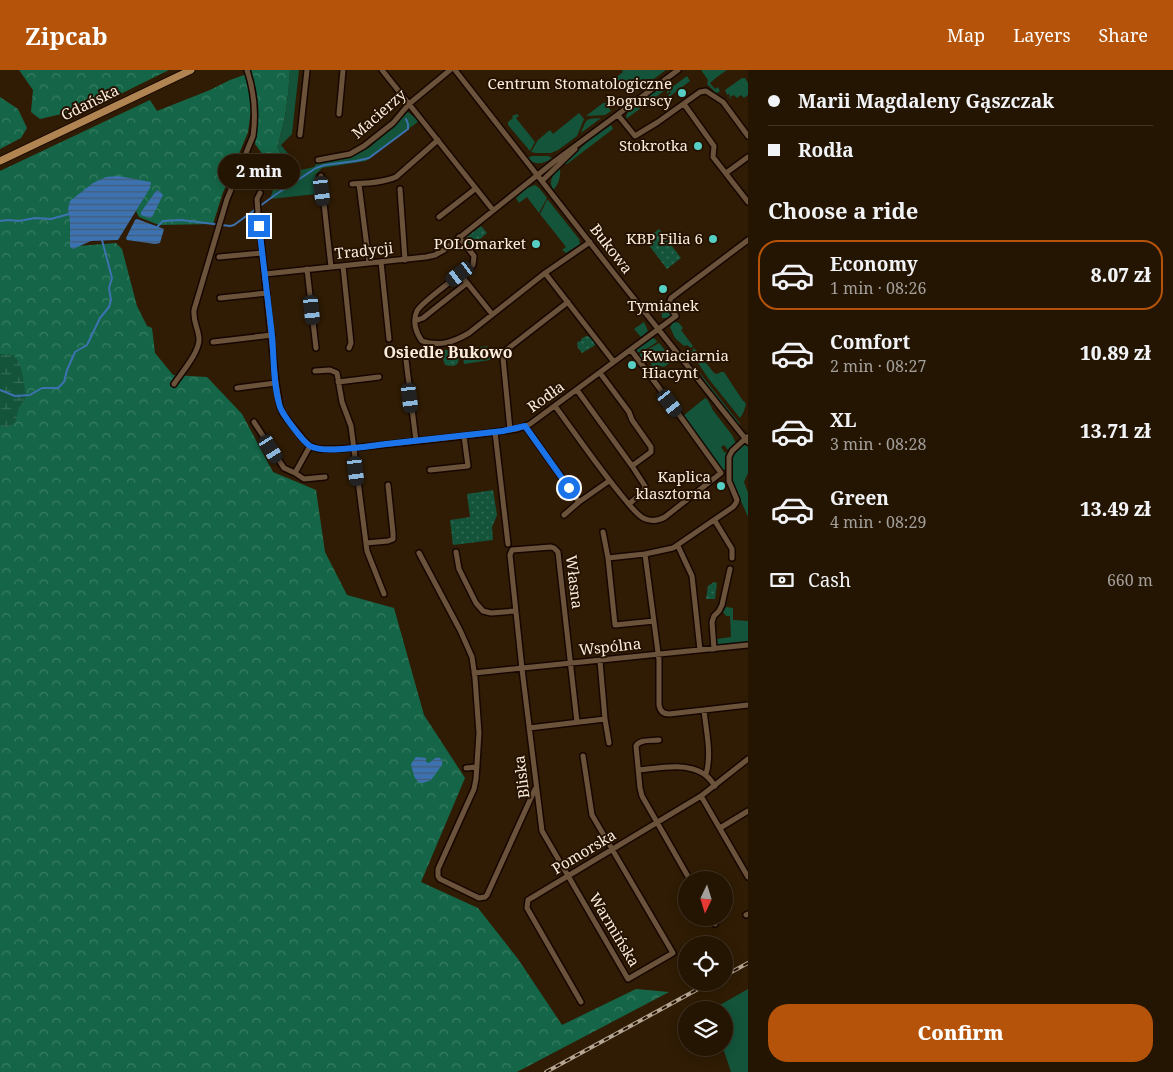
<!DOCTYPE html>
<meta charset="utf-8">
<style>
body{margin:0;font-family:"Noto Serif",serif;background:#302212;color:#f1f3f6;height:100vh;display:flex;flex-direction:column;font-size:19px;white-space:nowrap}
*{box-sizing:border-box;margin:0}
p{font-size:16px;color:#a39f9a}
.icon{flex:none;width:28px;height:28px;fill:none;stroke:currentColor;stroke-width:2;stroke-linecap:round;stroke-linejoin:round}
.map{position:relative;flex:1;overflow:hidden}
.panel{display:flex;flex-direction:column;background:#241503;width:425px}
.panel>*{flex:none}
.hud{display:grid;align-content:center;height:110px;padding:0 20px;background:#241503}
.needle{width:32px;rotate:184deg}
.fabs{position:absolute;left:678px;top:801px;display:grid;gap:10px}
.fabs a{display:grid;place-items:center;width:55px;height:55px;border-radius:50%;background:#241503;box-shadow:0 2px 12px #0003,0 0 0 1px #413425;font-size:25px}
.end{position:absolute;width:22px;height:22px;margin:-11px;border:6px solid #1a73e8;background:#fff;box-shadow:0 0 0 2px #fff}
.from{border-radius:50%}
.bubble{position:absolute;height:35px;border-radius:18px;background:#241503;box-shadow:0 2px 12px #0003,0 0 0 1px #413425;font-size:16px;font-weight:800;line-height:35px;text-align:center}
.car{position:absolute;width:15px;height:30px;margin:-15px -8px;border-radius:6px;box-shadow:0 0 4px 1px #0007;background:linear-gradient(#222 24%,#8ab4d8 0 40%,#222 0 76%,#8ab4d8 0 86%,#222 0)}
.hud b{display:flex;align-items:center;gap:18px;height:48px;font-size:19px}
.hud b+b{border-top:1px solid #413425}
.hud i{width:12px;height:12px;background:#f1f3f6}
ul{padding:0;list-style:none}
li{display:flex;align-items:center;gap:15px;height:70px;margin:0 10px 8px;padding:0 10px;border:2px solid transparent;border-radius:20px}
li div{flex:1}
li b{display:block;font-size:19px}
li em{font-style:normal;font-weight:800}
li.selected{border-color:#b45309}
li>.icon{width:45px;height:45px;stroke-width:1.5}
h2{padding:0 20px;font-size:22px;line-height:60px}
.pay{display:flex;align-items:center;gap:12px;height:55px;padding:0 20px;font-size:19px}
.pay p{margin-inline-start:auto}
.cta{display:flex;gap:10px;margin-top:auto;padding:10px 20px}
.cta a{flex:1;height:58px;border-radius:20px;background:#b45309;color:#fff;font-size:20px;font-weight:800;line-height:58px;text-align:center}
header{display:flex;align-items:center;gap:30px;box-sizing:border-box;height:70px;padding:0 25px;background:#b45309;color:#fff}
header strong{font-size:24px}
nav{display:flex;gap:28px;margin-inline-start:auto;font-size:18px}
main{display:flex;flex:1;min-height:0}
.map>svg:first-child{display:block}
.green{fill:#13543b}
.forest{fill:url(#forest-crowns)}
.wetland{fill:url(#wetland-marsh)}
.park{fill:url(#park-dots)}
.water{fill:url(#water-rules)}
.lines{fill:none;stroke-linecap:round;stroke-linejoin:round}
.stream{stroke:#3d72b0;stroke-width:2}
.minor-casing{stroke:#170600;stroke-width:8}
.major-casing{stroke:#170600;stroke-width:9}
.minor{stroke:#6b533b;stroke-width:5}
.major{stroke:#b18552;stroke-width:7}
.rail-casing{stroke:#b5a694;stroke-width:4}
.rail{stroke:#261200;stroke-width:2;stroke-dasharray:5.5;stroke-linecap:butt}
.route{stroke:#1a73e8;stroke-width:6}
.poi-dot{fill:#56cec3;stroke:#261200;stroke-width:2}
.labels{text-anchor:middle;stroke-width:4;stroke-linejoin:round;paint-order:stroke}
.poi-label{font-size:15px;fill:#faedde;stroke:#261200;text-anchor:end}
.street-label{font-size:15px;fill:#faedde;stroke:#261200}
.neighbourhood-label{font-size:16px;font-weight:bold;fill:#faedde;stroke:#261200}
</style>
<header>
<strong>Zipcab</strong>
<nav><a>Map</a><a>Layers</a><a>Share</a></nav>
</header>
<main>
<div class="map">
<svg width="748" height="1002" viewBox="0 0 748 1002">
<defs>
<pattern id="forest-crowns" width="20" height="18" patternUnits="userSpaceOnUse" patternTransform="scale(1.25)"><rect width="20" height="18" fill="#156648"/><path d="M2 6a3 3 0 1 1 6 0M12 15a3 3 0 1 1 6 0" fill="none" stroke="#387c62"/></pattern>
<pattern id="wetland-marsh" width="20" height="14" patternUnits="userSpaceOnUse" patternTransform="scale(1.25)"><rect width="20" height="14" fill="#13543b"/><path d="M1 5h8M5 5V1M11 12h8M15 12V8" fill="none" stroke="#366d57"/></pattern>
<pattern id="park-dots" width="8" height="8" patternUnits="userSpaceOnUse" patternTransform="scale(1.25)"><rect width="8" height="8" fill="#13543b"/><path d="M2 2h.1M6 6h.1" fill="none" stroke="#366d57" stroke-width="1.8" stroke-linecap="round"/></pattern>
<pattern id="water-rules" width="6" height="5" patternUnits="userSpaceOnUse" patternTransform="scale(1.25)"><rect width="6" height="5" fill="#3d72b0"/><path d="M0 2.5h6" fill="none" stroke="#445c7a"/></pattern>
</defs>
<rect width="100%" height="100%" fill="#301c04"/>
<path class="green" d="M290,0H299L292,64L281,75L301,100L314,97L317,93L350,87L370,77L408,42L419,51L366,91L322,98L315,105L316,124L270,129L273,120L294,107L277,77C286,51 288,28 290,0Z
M622,0H666L636,22L634,19L631,22L633,24H631L627,18L624,20L614,9L623,2Z
M701,0H727L717,7L710,13L715,19L718,17L720,21L717,23L715,22L707,14L708,10Z
M687,6L690,11L669,27L668,25L671,23L670,21L667,24V21Z
M742,8H745L748,13V25L744,28L741,25L737,28L734,25L730,27L731,30L729,27L730,26L729,24L727,25L725,20Z
M666,13L668,16V18L626,49L627,43Z
M603,33H606L611,41L605,45L586,46Z
M579,43L584,49L577,66L558,80L551,83H536L531,82L538,70L550,60L553,64Z
M517,44L519,46L516,48L535,72L530,81L508,55V52L513,48L512,46Z
M601,48L581,63C587,48 585,49 601,48Z
M611,55L613,59L567,94H564L587,72Z
M532,86H548L552,88C544,94 535,96 528,88Z
M560,98C561,105 559,115 553,120C548,110 553,105 560,98Z
M535,115L539,118L547,128L539,143L527,127L519,133L516,128L527,118Z
M547,130H548L579,169L580,174L566,183L562,180L566,177L540,144Z
M661,232H663L671,242V246L667,249L666,248H662Z
M644,252L648,261L641,267L634,259Z
M675,252L679,253L683,258L681,260L693,276L691,278L687,275L684,276L675,268L670,257L672,255L670,254Z
M652,267L656,270L657,272L648,278L637,283V279Z
M659,273L673,290L664,297L657,295L654,299L655,303L653,305L647,298L652,295L649,290L644,294L639,288L640,284L643,282L646,287L649,285L645,281Z
M487,276L490,290L464,294L462,280Z
M694,278L714,303L717,304L721,302H724L743,331H744L746,334C745,339 743,344 740,348L708,308L691,282Z
M699,302L740,354L739,356L708,317Z
M705,328L707,329L712,338V339L732,365L736,373L728,382V380L724,375L721,377L725,383L727,382L728,383L727,399L723,400L683,346Z
M743,375H746L748,377V403L744,412L748,423V447L731,408L732,385Z
M726,537L733,538V550L748,551V572L718,575L717,569L731,567L730,546H726L723,542Z
M748,919V1002H731L723,978L724,940H711Z"/>
<path class="forest" d="M19,0H169L96,36L40,49L31,42L33,20Z
M249,0H290C288,28 286,50 277,77L294,107L273,120L266,89L255,74L257,59V39L254,22Z
M244,5H247L252,33L248,62L222,125L213,154L159,155L139,147L136,141L148,115L78,176L116,173L122,179L137,236L147,256L152,258L155,283L173,305L207,307L242,344L273,402L316,420L325,482L347,525L394,538L424,645L465,708L421,812L478,838L518,889L562,955L636,919L669,922L517,1002H0V101L150,30L157,41L210,20L230,10Z
M0,27L18,39L27,58L21,68L0,79Z"/>
<path class="wetland" d="M0,284C4,284 9,284 12,285C22,288 24,316 26,325C25,331 23,332 20,336C13,348 22,352 5,358L0,355Z"/>
<path class="park" d="M481,156L487,163L471,177L464,169Z
M659,159L681,188L667,199L645,170Z
M586,266L591,267L597,274L582,283L578,278L577,273L579,271H581V269Z
M440,280H458C459,293 460,298 445,295Z
M493,420L497,445L492,457L493,470L453,475L450,450L470,447L467,424Z
M714,512L717,513L715,529H706L708,516Z"/>
<path class="water" d="M118,106L151,112L150,118L118,170L91,171L73,179L70,177V151L68,139L70,131L93,113L106,107Z
M158,120L163,125L152,147L149,148L141,145V142L156,121Z
M137,149L164,159L160,173L155,174L127,170L126,168L135,150Z
M416,687L426,688V692L429,693C434,690 434,687 440,688L442,691V695L431,710L423,713L418,712L414,706L411,694Z"/>
<g class="lines">
<path class="stream" d="M0,151L8,150L19,151L35,148L51,149L69,144
M157,157L163,151L181,150L230,156L234,155L275,125L316,98L325,95L356,91L369,88L408,59V54L406,49
M0,320L15,326L30,325L42,318H58L64,312L67,300L75,282L87,275L100,248L109,237L111,230L109,218L112,208L102,170"/>
<defs>
<path id="minor" d="M382,0L493,140
M455,0L616,206L748,372
M684,34L714,76L713,87L748,132
M339,44L343,0
M618,45L635,66L658,52L700,22L706,21L723,32L748,66
M300,65L307,0
M318,90L350,84L364,76L393,53L409,34L450,0
M726,103L748,87
M321,106L331,197
M542,111L575,79
M352,114C366,113 382,113 396,107L438,70
M359,114L369,193
M400,119L405,190
M260,123L257,129L258,142L276,313L280,337L283,344L303,369L310,376L319,379H339L353,378L464,366L517,359L530,354L676,246C672,240 667,236 671,228L748,170
M439,147L475,119
M459,167L474,186L473,195L460,204L492,244
M219,187L262,183
M381,192L389,269
M343,196L351,273L349,278
M307,199L316,278
M545,203L614,292
M265,204L426,187L435,185L444,180L555,91L678,0
M460,204C451,212 422,232 417,241C412,251 416,263 422,271C439,277 454,272 469,263L545,203L590,172
M220,228L267,223
M415,251L423,248L467,213
M213,272L272,265
M406,290L416,371
M315,301L330,300L337,303L342,332L351,356L367,481L384,524
M600,303L629,342L632,350L651,377V382L632,396
M338,312L379,307
M174,314C182,302 200,282 199,268C198,257 193,253 194,240L227,129L253,66C256,45 254,21 247,0
M237,318L276,313
M577,320L632,396L645,416L643,422L629,434
M555,336C577,366 598,397 622,426C628,433 635,443 643,448C651,452 658,451 665,447L721,403L680,346L631,280
M254,352L280,392L284,398L295,403
M525,356L579,432
M510,360L503,288L505,281L568,232
M495,362L508,474
M310,376L295,403L304,409L325,407
M430,400L468,396L464,366
M564,445L579,432L609,411
M715,451L732,479V488
M603,462L608,488L615,555L654,551
M366,473L388,471L393,469V463L388,415
M678,476L692,506L700,580
M456,482L459,499L476,533L483,541L491,543L515,541
M419,483L460,560L472,587L475,608L479,663L476,709L474,719L438,799V806L440,809L479,828L485,827L487,825L535,719
M645,484L659,590V635C660,641 663,644 669,644L748,635
M608,488L645,484L673,478L733,437L736,433L737,430L729,411V387L732,381L747,367
M714,579L712,552L714,546L719,541L722,535L730,499
M600,591L605,649L609,673
M474,603L748,575
M704,640C706,661 712,684 706,704
M577,652L558,482L554,478L551,477L512,480L510,485L522,599L542,761L628,909L673,883L592,745L583,686
M529,658L605,649
M659,670C651,671 640,669 636,676L640,718L642,726L690,810
M466,698L477,697
M639,700C659,698 686,692 704,704C709,707 712,712 715,716
M701,726L748,807
M720,758L748,741
M746,845L748,844
M712,848L715,854
M581,932L527,838L528,830L701,726L748,689"/>
<path id="major" d="M0,91L191,0"/>
</defs>
<use href="#minor" class="minor-casing"/>
<use href="#major" class="major-casing"/>
<use href="#minor" class="minor"/>
<use href="#major" class="major"/>
<defs>
<path id="rail" d="M724,906L748,893
M546,1002L711,912"/>
</defs>
<use href="#rail" class="rail-casing"/>
<use href="#rail" class="rail"/>
</g>
<g class="lines">
<path class="route" d="M259,156C263,192 268,229 272,265C274,288 273,314 280,337C283,345 303,372 310,376C324,384 368,376 386,374C425,370 464,365 503,361L525,356L569,418"/>
</g>
<g class="poi-dot">
<circle cx="682" cy="23" r="5"/>
<circle cx="698" cy="76" r="5"/>
<circle cx="713" cy="169" r="5"/>
<circle cx="536" cy="174" r="5"/>
<circle cx="663" cy="219" r="5"/>
<circle cx="632" cy="295" r="5"/>
<circle cx="721" cy="416" r="5"/>
</g>
<g class="labels">
<g class="poi-label">
<text x="672" y="19">Centrum Stomatologiczne<tspan x="672" dy="17">Bogurscy</tspan></text>
<text x="688" y="81">Stokrotka</text>
<text x="703" y="174">KBP Filia 6</text>
<text x="526" y="179">POLOmarket</text>
<text x="663" y="241" text-anchor="middle">Tymianek</text>
<text x="642" y="291" text-anchor="start">Kwiaciarnia<tspan x="642" dy="17">Hiacynt</tspan></text>
<text x="711" y="412">Kaplica<tspan x="711" dy="17">klasztorna</tspan></text>
</g>
<g class="street-label">
<text transform="translate(90 33) rotate(-26)" y="5">Gdańska</text>
<text transform="translate(379 44) rotate(-41)" y="5">Macierzy</text>
<text transform="translate(611 179) rotate(52)" y="5">Bukowa</text>
<text transform="translate(364 181) rotate(-6)" y="5">Tradycji</text>
<text transform="translate(546 327) rotate(-36)" y="5">Rodła</text>
<text transform="translate(574 512) rotate(83)" y="5">Własna</text>
<text transform="translate(610 577) rotate(-6)" y="5">Wspólna</text>
<text transform="translate(522 707) rotate(-97)" y="5">Bliska</text>
<text transform="translate(584 782) rotate(-31)" y="5">Pomorska</text>
<text transform="translate(614 860) rotate(59)" y="5">Warmińska</text>
</g>
<g class="neighbourhood-label">
<text x="448" y="288">Osiedle Bukowo</text>
</g>
</g>
</svg>
<div class="fabs">
<a><svg class="needle" viewBox="-14 -14 28 28"><path d="M0-13l5 13h-10z" fill="#e53935"/><path d="M0 13l5-13h-10z" fill="#a39f9a"/></svg></a>
<a><svg class="icon" aria-label="locate" viewBox="0 0 24 24"><circle cx="12" cy="12" r="6"/><path d="M12 2v4M12 18v4M2 12h4M18 12h4"/></svg></a>
<a><svg class="icon" aria-label="layers" viewBox="0 0 24 24"><path d="M12 4l9 5-9 5-9-5zM3 14l9 5 9-5"/></svg></a>
</div>
<i class="end from" style="left:569px;top:418px"></i>
<i class="end" style="left:259px;top:156px"></i>
<div class="bubble" style="left:218px;top:84px;width:82px">2 min</div>
<i class="car" style="left:322px;top:121px;rotate:173deg"></i>
<i class="car" style="left:460px;top:204px;rotate:232deg"></i>
<i class="car" style="left:312px;top:240px;rotate:174deg"></i>
<i class="car" style="left:410px;top:328px;rotate:173deg"></i>
<i class="car" style="left:670px;top:333px;rotate:143deg"></i>
<i class="car" style="left:271px;top:379px;rotate:148deg"></i>
<i class="car" style="left:356px;top:401px;rotate:173deg"></i>
</div>
<section class="panel">
<div class="hud">
<b><i class="from"></i>Marii Magdaleny Gąszczak</b>
<b><i></i>Rodła</b>
</div>
<h2>Choose a ride</h2>
<ul>
<li class="selected"><svg class="icon" aria-label="car" viewBox="0 0 24 24"><path d="M5 17H2v-5l4-1 3-4h7l3 4 3 1v5h-3M9 17h6M6 11h13"/><circle cx="7" cy="17" r="2"/><circle cx="17" cy="17" r="2"/></svg><div><b>Economy</b><p>1 min · 08:26</p></div><em>8.07 zł</em></li>
<li><svg class="icon" aria-label="car" viewBox="0 0 24 24"><path d="M5 17H2v-5l4-1 3-4h7l3 4 3 1v5h-3M9 17h6M6 11h13"/><circle cx="7" cy="17" r="2"/><circle cx="17" cy="17" r="2"/></svg><div><b>Comfort</b><p>2 min · 08:27</p></div><em>10.89 zł</em></li>
<li><svg class="icon" aria-label="car" viewBox="0 0 24 24"><path d="M5 17H2v-5l4-1 3-4h7l3 4 3 1v5h-3M9 17h6M6 11h13"/><circle cx="7" cy="17" r="2"/><circle cx="17" cy="17" r="2"/></svg><div><b>XL</b><p>3 min · 08:28</p></div><em>13.71 zł</em></li>
<li><svg class="icon" aria-label="car" viewBox="0 0 24 24"><path d="M5 17H2v-5l4-1 3-4h7l3 4 3 1v5h-3M9 17h6M6 11h13"/><circle cx="7" cy="17" r="2"/><circle cx="17" cy="17" r="2"/></svg><div><b>Green</b><p>4 min · 08:29</p></div><em>13.49 zł</em></li>
</ul>
<div class="pay"><svg class="icon" aria-label="cash" viewBox="0 0 24 24"><path d="M3 7h18v10H3z"/><circle cx="12" cy="12" r="2"/></svg>Cash<p>660 m</p></div>
<div class="cta"><a>Confirm</a></div>
</section>
</main>
